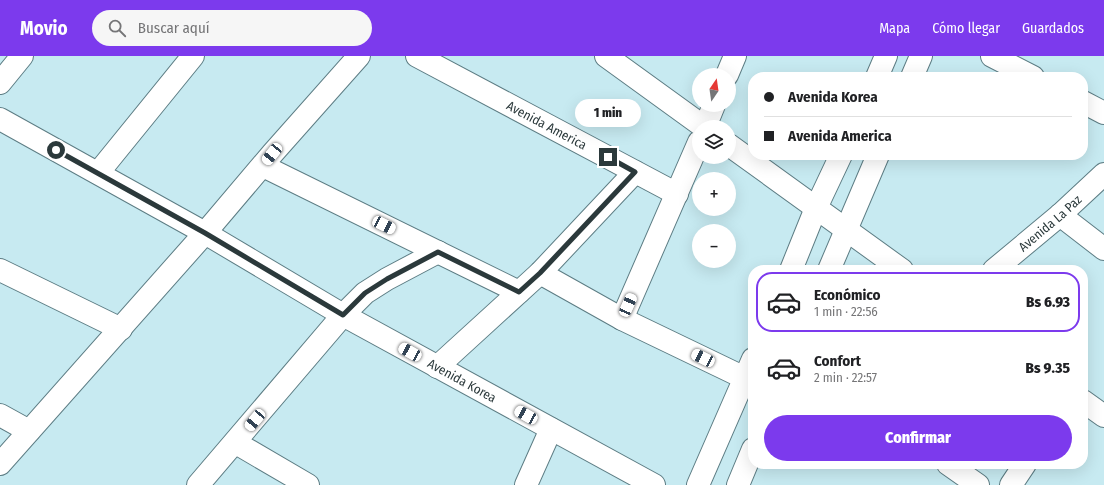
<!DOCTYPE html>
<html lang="es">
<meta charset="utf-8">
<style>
body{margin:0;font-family:"Fira Sans Condensed",sans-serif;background:#f6f6f6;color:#202124;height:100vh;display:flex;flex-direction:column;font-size:15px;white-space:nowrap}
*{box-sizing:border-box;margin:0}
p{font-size:13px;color:#757577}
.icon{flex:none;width:22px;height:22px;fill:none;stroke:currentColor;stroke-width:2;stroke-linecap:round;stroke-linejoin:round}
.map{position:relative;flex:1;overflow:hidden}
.sheet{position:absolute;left:748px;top:209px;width:340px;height:204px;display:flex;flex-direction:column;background:#fff;border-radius:16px;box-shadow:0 4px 16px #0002}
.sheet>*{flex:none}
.hud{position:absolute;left:748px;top:16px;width:340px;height:88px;border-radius:16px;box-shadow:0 4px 16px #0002;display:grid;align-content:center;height:88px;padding:0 16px;background:#fff}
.needle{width:26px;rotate:13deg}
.fabs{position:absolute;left:692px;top:12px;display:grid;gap:8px}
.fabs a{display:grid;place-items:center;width:44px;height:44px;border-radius:50%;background:#fff;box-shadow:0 4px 16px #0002;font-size:20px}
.end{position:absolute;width:18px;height:18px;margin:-9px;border:5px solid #2b393b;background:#fff;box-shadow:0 0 0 2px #fff}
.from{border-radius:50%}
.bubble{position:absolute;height:28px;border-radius:14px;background:#fff;box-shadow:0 4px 16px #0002;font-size:13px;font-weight:800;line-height:28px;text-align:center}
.car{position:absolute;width:12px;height:24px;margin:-12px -6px;border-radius:5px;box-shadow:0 0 3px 1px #0007;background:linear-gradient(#fff 24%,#345 0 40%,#fff 0 76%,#345 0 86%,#fff 0)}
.hud b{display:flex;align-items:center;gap:14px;height:38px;font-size:15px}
.hud b+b{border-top:1px solid #e0e0e0}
.hud i{width:10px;height:10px;background:#202124}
ul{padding:7px 0 0;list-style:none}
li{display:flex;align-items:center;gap:12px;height:60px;margin:0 8px 6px;padding:0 8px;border:2px solid transparent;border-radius:16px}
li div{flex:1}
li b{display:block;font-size:15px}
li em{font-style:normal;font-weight:800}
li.on{border-color:#7c3aed}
li>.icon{width:36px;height:36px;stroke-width:1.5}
.action{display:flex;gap:8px;margin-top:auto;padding:8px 16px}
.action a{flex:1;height:46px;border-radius:24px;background:#7c3aed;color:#fff;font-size:16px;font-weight:800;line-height:46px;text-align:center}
header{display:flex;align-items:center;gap:24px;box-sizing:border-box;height:56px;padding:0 20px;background:#7c3aed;color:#fff}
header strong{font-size:19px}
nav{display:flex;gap:22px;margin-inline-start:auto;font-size:14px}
.search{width:280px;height:36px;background:#f6f6f6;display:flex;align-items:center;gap:10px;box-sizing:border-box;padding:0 14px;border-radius:22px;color:#757577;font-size:15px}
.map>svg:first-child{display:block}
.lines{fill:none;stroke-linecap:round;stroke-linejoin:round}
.minor-casing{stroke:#5d7d84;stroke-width:24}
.minor{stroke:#fff;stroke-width:22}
.route{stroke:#2b393b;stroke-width:5}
.labels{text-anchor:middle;stroke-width:3;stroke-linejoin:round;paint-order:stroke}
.street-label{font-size:13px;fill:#2b393b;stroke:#c7eaf1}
</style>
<header>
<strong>Movio</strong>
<div class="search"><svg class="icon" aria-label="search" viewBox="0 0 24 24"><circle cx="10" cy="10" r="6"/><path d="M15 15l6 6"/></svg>Buscar aquí</div>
<nav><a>Mapa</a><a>Cómo llegar</a><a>Guardados</a></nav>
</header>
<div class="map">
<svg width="1104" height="429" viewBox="0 0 1104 429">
<rect width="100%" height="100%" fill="#c7eaf1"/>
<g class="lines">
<defs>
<g id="minor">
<path id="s1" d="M417,0L677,138"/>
<path d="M606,0L704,71"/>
<path d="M992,0L1033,21"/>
<path d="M727,19L735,0"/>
<path d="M877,21L886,0"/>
<path d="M912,21L921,0"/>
<path d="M0,27L22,0"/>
<path d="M1083,46L1104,57"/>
<path id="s2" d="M0,63L205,177L343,259L654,429"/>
<path d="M705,71L714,49"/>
<path d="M729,89L902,214"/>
<path d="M263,110L519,236"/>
<path d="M98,117L193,0"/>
<path d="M1060,159L1104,193"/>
<path d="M0,214L121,273"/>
<path d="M791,214L816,152L841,99"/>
<path d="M829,214L878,99"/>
<path id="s3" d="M994,214L1060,159L1104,118"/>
<path d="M540,217L622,263L753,326"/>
<path d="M622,263L699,86"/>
<path d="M437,311L540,217L635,116"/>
<path d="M1083,345L1104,360"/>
<path d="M0,359L29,375"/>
<path d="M236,387L308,429"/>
<path d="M0,408L205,177L272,98L359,0"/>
<path d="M948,408L978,429"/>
<path d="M198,429L343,259L365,237L387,223L438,196"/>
<path d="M526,429L551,373"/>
<path d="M698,429L753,303"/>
<path d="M738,429L753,393"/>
<path d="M1011,429L1025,408"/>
</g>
</defs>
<use href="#minor" class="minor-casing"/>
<use href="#minor" class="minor"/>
</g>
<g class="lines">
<path class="route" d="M56,94L205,177L343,259L365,237L387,223L438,196L519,236L540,217L635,116L608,101"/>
</g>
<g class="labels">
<g class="street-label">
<text dy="5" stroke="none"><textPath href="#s1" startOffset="147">Avenida America</textPath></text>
<text dy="5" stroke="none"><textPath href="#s3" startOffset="73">Avenida La Paz</textPath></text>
<text dy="5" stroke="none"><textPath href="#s2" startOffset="531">Avenida Korea</textPath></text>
</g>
</g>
</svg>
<div class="fabs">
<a><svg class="needle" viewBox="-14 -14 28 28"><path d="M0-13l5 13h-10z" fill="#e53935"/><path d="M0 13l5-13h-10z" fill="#757577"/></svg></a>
<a><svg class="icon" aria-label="layers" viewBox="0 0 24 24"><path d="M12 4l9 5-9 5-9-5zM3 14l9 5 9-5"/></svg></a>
<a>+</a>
<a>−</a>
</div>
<i class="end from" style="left:56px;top:94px"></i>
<i class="end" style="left:608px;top:101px"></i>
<div class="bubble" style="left:575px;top:43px;width:66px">1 min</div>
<i class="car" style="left:272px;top:98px;rotate:219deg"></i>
<i class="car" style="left:384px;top:169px;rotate:116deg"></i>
<i class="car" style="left:628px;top:249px;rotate:24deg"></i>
<i class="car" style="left:410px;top:296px;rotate:299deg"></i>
<i class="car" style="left:703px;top:302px;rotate:296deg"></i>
<i class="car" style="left:526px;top:359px;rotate:299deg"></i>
<i class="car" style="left:255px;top:364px;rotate:220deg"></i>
<div class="hud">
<b><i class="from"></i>Avenida Korea</b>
<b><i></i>Avenida America</b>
</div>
<section class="sheet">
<ul>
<li class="on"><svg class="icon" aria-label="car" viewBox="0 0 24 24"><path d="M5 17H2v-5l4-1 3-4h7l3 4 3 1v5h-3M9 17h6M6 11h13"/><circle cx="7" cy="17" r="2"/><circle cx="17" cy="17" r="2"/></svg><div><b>Económico</b><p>1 min · 22:56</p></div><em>Bs 6.93</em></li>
<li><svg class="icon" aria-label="car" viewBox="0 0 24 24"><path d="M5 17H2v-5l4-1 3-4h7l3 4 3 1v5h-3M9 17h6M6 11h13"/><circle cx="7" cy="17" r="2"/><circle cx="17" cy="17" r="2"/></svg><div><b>Confort</b><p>2 min · 22:57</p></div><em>Bs 9.35</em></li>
</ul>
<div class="action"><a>Confirmar</a></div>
</section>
</div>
